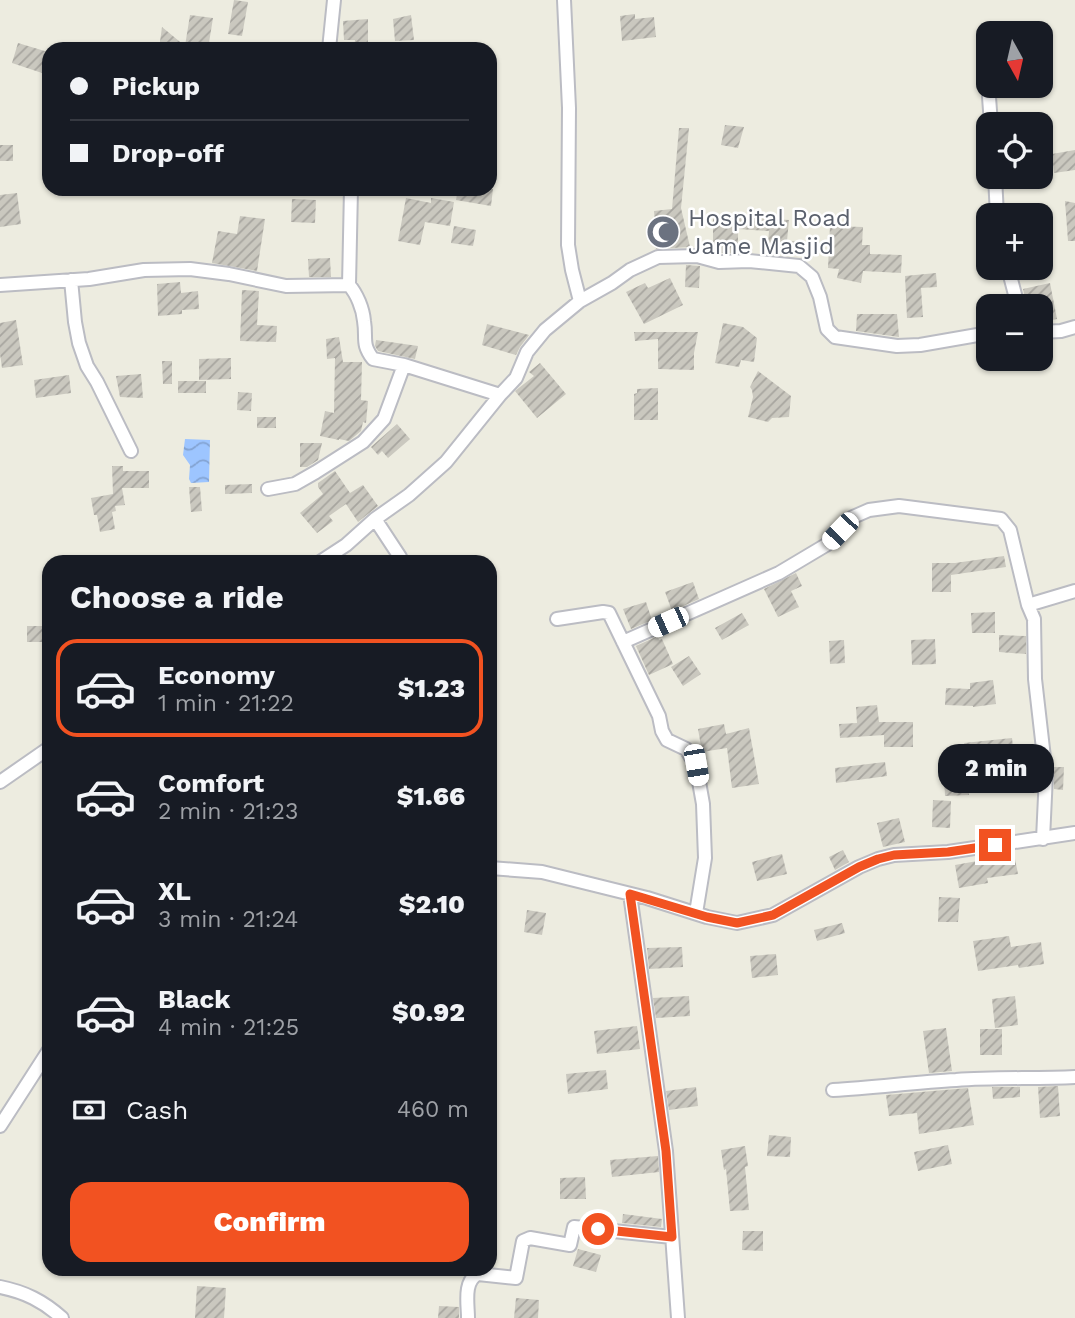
<!DOCTYPE html>
<meta charset="utf-8">
<style>
body{margin:0;font-family:"Work Sans",sans-serif;background:#242831;color:#f1f3f6;height:100vh;display:flex;flex-direction:column;font-size:26px;white-space:nowrap}
*{box-sizing:border-box;margin:0}
p{font-size:23px;color:#9ea1a6}
.icon{flex:none;width:38px;height:38px;fill:none;stroke:currentColor;stroke-width:2;stroke-linecap:round;stroke-linejoin:round}
.map{position:relative;flex:1;overflow:hidden}
.side{position:absolute;left:42px;top:555px;width:455px;height:721px;display:flex;flex-direction:column;background:#171b24;border-radius:21px;box-shadow:0 2px 5px #0004}
.side>*{flex:none}
.guide{position:absolute;left:42px;top:42px;width:455px;height:154px;border-radius:21px;box-shadow:0 2px 5px #0004;display:grid;align-content:center;height:154px;padding:0 28px;background:#171b24}
.needle{width:46px;rotate:172deg}
.buttons{position:absolute;left:976px;top:21px;display:grid;gap:14px}
.buttons a{display:grid;place-items:center;width:77px;height:77px;border-radius:14px;background:#171b24;box-shadow:0 2px 5px #0004;font-size:35px}
.end{position:absolute;width:32px;height:32px;margin:-16px;border:9px solid #f25221;background:#fff;box-shadow:0 0 0 4px #fff}
.from{border-radius:50%}
.bubble{position:absolute;height:49px;border-radius:21px;background:#171b24;box-shadow:0 2px 5px #0004;font-size:23px;font-weight:800;line-height:49px;text-align:center}
.car{position:absolute;width:21px;height:42px;margin:-21px -10px;border-radius:9px;box-shadow:0 0 5px 2px #0007;background:linear-gradient(#fff 24%,#345 0 40%,#fff 0 76%,#345 0 86%,#fff 0)}
.guide b{display:flex;align-items:center;gap:24px;height:66px;font-size:26px}
.guide b+b{border-top:2px solid #363941}
.guide i{width:18px;height:18px;background:#f1f3f6}
ul{padding:0;list-style:none}
li{display:flex;align-items:center;gap:21px;height:98px;margin:0 14px 10px;padding:0 14px;border:4px solid transparent;border-radius:21px}
li div{flex:1}
li b{display:block;font-size:26px}
li em{font-style:normal;font-weight:800}
li.current{border-color:#f25221}
li>.icon{width:63px;height:63px;stroke-width:1.5}
h2{padding:0 28px;font-size:32px;line-height:84px}
.pay{display:flex;align-items:center;gap:18px;height:77px;padding:0 28px;font-size:26px}
.pay p{margin-inline-start:auto}
.cta{display:flex;gap:14px;margin-top:auto;padding:14px 28px}
.cta a{flex:1;height:80px;border-radius:21px;background:#f25221;color:#fff;font-size:28px;font-weight:800;line-height:80px;text-align:center}
.map>svg:first-child{display:block}
.water{fill:url(#water-waves)}
.building{fill:url(#building-hatch)}
.lines{fill:none;stroke-linecap:round;stroke-linejoin:round}
.minor-casing{stroke:#bbbcc3;stroke-width:16}
.minor{stroke:#fff;stroke-width:12}
.route{stroke:#f25221;stroke-width:9}
.labels{text-anchor:middle;stroke-width:5;stroke-linejoin:round;paint-order:stroke}
.worship-label{font-size:24px;fill:#5b616d;stroke:#fff;text-anchor:start}
</style>
<div class="map">
<svg width="1075" height="1318" viewBox="0 0 1075 1318">
<defs>
<pattern id="water-waves" width="16" height="10" patternUnits="userSpaceOnUse" patternTransform="scale(1.75)"><rect width="16" height="10" fill="#9dc5ff"/><path d="M0 5q4-4 8 0t8 0" fill="none" stroke="#83a3d2"/></pattern>
<pattern id="building-hatch" width="6" height="6" patternUnits="userSpaceOnUse" patternTransform="scale(1.75)"><rect width="6" height="6" fill="#cac8bf"/><path d="M-1 1l2-2M0 6l6-6M5 7l2-2" fill="none" stroke="#a7a59f"/></pattern>
</defs>
<rect width="100%" height="100%" fill="#edece0"/>
<path class="water" d="M185,439L210,440L209,482L191,483L189,479L190,465L183,455Z"/>
<path class="building" d="M234,0L248,2L242,36L228,34Z
M635,14V19L654,17L656,37L622,41L620,16Z
M190,15L213,18L208,49H159L162,27L185,46Z
M411,15L414,40L395,41L393,19Z
M368,19V49H354L355,40H344L343,21Z
M18,43L48,52L42,73L12,63Z
M725,125L744,127L738,148L721,145Z
M679,128H689L681,208L690,247L656,249L652,224L655,223L654,211L672,209Z
M0,145H13V161H0Z
M1075,150V170L1054,173L1052,154Z
M458,189H493L491,206L456,200Z
M17,193L21,224L0,227V195Z
M406,198L431,203V198L454,202L450,226L425,222L420,245L398,241Z
M292,199L316,200L315,223L291,222Z
M1065,201L1075,203V241H1068Z
M240,216L265,219L257,271L212,263L218,231L237,234Z
M744,217L789,220L787,241H804V254L782,255L767,254L769,231L738,229V253H720L713,251V218Z
M454,226L476,230L473,246L451,243Z
M830,226L863,227L862,245H870V254L902,255L901,273L863,271L861,283L837,278L839,269L828,268Z
M330,258L331,277H309L308,259Z
M686,265L700,266L699,288L685,287Z
M936,273L937,287L921,288L923,317L907,318L905,276Z
M670,278L683,305L644,324L626,292L645,283L648,288Z
M180,282L181,293L198,291L199,309L182,310V314L158,316L157,284Z
M1050,283L1057,319L1041,322V306H1027L1023,289Z
M242,290L259,291L257,325L277,326L276,342L240,341Z
M857,314H897L899,337L856,331Z
M16,320L23,365L2,368L0,354V323Z
M723,323L743,327L757,338L754,362L741,360L739,367L715,363Z
M487,324L529,335L520,347L516,355L482,345Z
M634,332H698L694,353V370L658,369V339L635,341Z
M339,337L343,362H362L361,400L368,401L366,423L363,422L361,431L349,441L339,439V440L320,436L325,411L334,413L335,358L327,359L326,339Z
M376,340L418,346L415,359L378,351L375,346Z
M231,358V379L199,380V359Z
M162,361H172V384H163Z
M540,363L566,394L537,418L515,391L534,376L529,372Z
M758,371L791,396L789,417L772,418L768,422L748,417L753,397L752,390L750,387Z
M141,374L143,398L120,397L116,376Z
M69,375L71,393L36,398L34,380Z
M178,381H206V393H178Z
M658,388V420H634V394L637,393V389Z
M238,392L252,393L251,411L237,410Z
M257,417H276V428H257Z
M397,424L410,439L388,458L382,451L378,455L371,447Z
M300,443H322L318,460L307,467H300Z
M112,466H123V471H149V488H122L125,505L115,506L116,511L112,512L115,529L100,532L97,515H94L91,498L113,494Z
M335,471L350,493L363,485L378,506L358,522L346,504L329,516L333,521L317,533L300,513L323,494L318,487V483Z
M252,484V493L225,494V485Z
M189,487H200L202,511L191,512Z
M1004,556L1006,567L951,575V592H932V563H955Z
M796,573L802,586L791,591L799,607L778,617L764,589Z
M693,582L699,599L672,611L665,592Z
M646,602L652,620L631,629L623,609Z
M995,612V633H972L971,613Z
M742,613L749,625L722,640L715,628Z
M27,626H44V642H27Z
M999,635L1026,636V654L999,652Z
M658,636L659,640L662,639L673,664L649,675L636,646Z
M935,639L936,664L912,665L911,640Z
M844,640L845,663L830,664L829,641Z
M689,656L701,674L683,686L671,667Z
M993,680L996,704L973,707V706L945,705L946,688L970,689V683Z
M877,705L879,722H913V747H884V735L840,738L839,724L857,723L856,707Z
M724,724L726,734L749,728L759,784L732,788L727,748L702,752L698,729Z
M1012,738L1015,765L979,769L964,743Z
M885,762L887,776L836,783L835,768Z
M1054,767H1064L1063,790L1054,789Z
M968,771L969,795L945,796L944,772Z
M933,800L951,801L950,828L932,827Z
M899,818L905,842L883,847L877,823Z
M843,850L849,862L835,870L829,857Z
M782,854L787,874L757,881L752,862Z
M1015,859L1018,874L987,878L988,883L959,888L955,865L983,860L984,864Z
M939,897L960,898L958,922H938Z
M527,910L546,913L542,935L524,932Z
M842,923L845,933L817,941L814,930Z
M1009,936L1011,947L1041,942L1044,964L1019,968L1018,965L978,971L973,941Z
M682,947L683,967L649,969L647,948Z
M776,954L778,975L752,978L750,956Z
M689,996L690,1016L656,1018L653,998Z
M1015,996L1018,1025L995,1028L992,999Z
M637,1026L640,1049L597,1054L594,1031Z
M946,1028L952,1071L929,1073L923,1031Z
M980,1029H1002V1055H980Z
M606,1070L608,1089L568,1094L566,1074Z
M1058,1086L1060,1116L1040,1118L1038,1087Z
M696,1087L698,1106L669,1110L666,1091Z
M992,1087H1020V1097L993,1099Z
M968,1088L974,1125L919,1134L917,1113L889,1116L886,1095Z
M769,1135L791,1137L790,1157L767,1156Z
M948,1145L952,1164L918,1171L914,1152Z
M745,1146L748,1166L745,1167L749,1210L730,1211L726,1169L724,1170L721,1150Z
M658,1156L659,1172L612,1177L610,1160Z
M585,1177L586,1199H560V1178Z
M623,1214L662,1219L661,1227L622,1223Z
M743,1231H763V1251L742,1250Z
M578,1249L601,1255L596,1272L573,1266Z
M197,1286L226,1288L224,1318H195Z
M516,1298L539,1300L538,1318H514Z
M439,1306L459,1307V1318H438Z"/>
<g class="lines">
<defs>
<path id="minor" d="M564,0L569,108L568,245L572,270L580,301
M329,49L334,0
M989,97L991,124
M995,177L997,215
M1008,268L1018,306
M71,280L75,322L79,343L87,366L97,382L131,451
M0,285L89,279L144,270L190,269L229,274L286,286L349,285C357,294 363,309 364,321C367,339 361,343 373,359L404,365L500,395L516,378L527,352L545,330L580,301L612,283L630,270L658,257L697,256L719,262L749,261L799,266L812,277L820,297L827,329L835,337L897,346L920,345L989,333
M349,285L351,189
M1041,332L1061,331L1075,327
M268,489L295,484L316,472L363,442L384,419L404,365
M375,519L400,557L402,562
M320,562L346,545L375,519L409,495L446,462L500,395
M557,619L603,612L609,613L659,716L662,731L667,740L686,749L696,765L703,804L705,858L696,913
M623,642L779,573L826,545L853,517L869,510L899,506L1001,519L1010,530L1028,605
M0,782L49,748
M1043,839L1046,775L1035,679L1034,619L1028,605L1075,591
M490,868L542,872L647,898L707,917L737,923L773,915L859,867L878,859L894,855L948,852L1075,833
M630,894L666,1151L678,1318
M833,1090C874,1088 915,1082 956,1080C996,1077 1035,1079 1075,1077
M0,1126L49,1050
M0,1287C25,1292 43,1301 62,1318
M468,1318C468,1304 463,1281 478,1274L516,1278L523,1241L530,1238L570,1245L574,1227L672,1237"/>
</defs>
<use href="#minor" class="minor-casing"/>
<use href="#minor" class="minor"/>
</g>
<g class="lines">
<path class="route" d="M598,1229L672,1237L666,1151L630,894L707,917L737,923L773,915L859,867L878,859L894,855L948,852L995,845"/>
</g>
<defs>
<symbol id="mosque-disc" viewBox="-11 -11 22 22"><circle r="9.5" fill="#6b7280" stroke="#fff"/><path d="M3.5-4.9A6 6 0 1 0 3.5 4.9A5 5 0 1 1 3.5-4.9Z" fill="#fff"/></symbol>
</defs>
<g fill-rule="evenodd">
<use href="#mosque-disc" x="644" y="213" width="38" height="38"/>
</g>
<g class="labels">
<g class="worship-label">
<text x="688" y="226">Hospital Road<tspan x="688" dy="28">Jame Masjid</tspan></text>
</g>
</g>
</svg>
<div class="buttons">
<a><svg class="needle" viewBox="-14 -14 28 28"><path d="M0-13l5 13h-10z" fill="#e53935"/><path d="M0 13l5-13h-10z" fill="#9ea1a6"/></svg></a>
<a><svg class="icon" aria-label="locate" viewBox="0 0 24 24"><circle cx="12" cy="12" r="6"/><path d="M12 2v4M12 18v4M2 12h4M18 12h4"/></svg></a>
<a>+</a>
<a>−</a>
</div>
<i class="end from" style="left:598px;top:1229px"></i>
<i class="end" style="left:995px;top:845px"></i>
<div class="bubble" style="left:938px;top:744px;width:116px">2 min</div>
<i class="car" style="left:840px;top:531px;rotate:224deg"></i>
<i class="car" style="left:668px;top:622px;rotate:246deg"></i>
<i class="car" style="left:696px;top:765px;rotate:170deg"></i>
<div class="guide">
<b><i class="from"></i>Pickup</b>
<b><i></i>Drop-off</b>
</div>
<section class="side">
<h2>Choose a ride</h2>
<ul>
<li class="current"><svg class="icon" aria-label="car" viewBox="0 0 24 24"><path d="M5 17H2v-5l4-1 3-4h7l3 4 3 1v5h-3M9 17h6M6 11h13"/><circle cx="7" cy="17" r="2"/><circle cx="17" cy="17" r="2"/></svg><div><b>Economy</b><p>1 min · 21:22</p></div><em>$1.23</em></li>
<li><svg class="icon" aria-label="car" viewBox="0 0 24 24"><path d="M5 17H2v-5l4-1 3-4h7l3 4 3 1v5h-3M9 17h6M6 11h13"/><circle cx="7" cy="17" r="2"/><circle cx="17" cy="17" r="2"/></svg><div><b>Comfort</b><p>2 min · 21:23</p></div><em>$1.66</em></li>
<li><svg class="icon" aria-label="car" viewBox="0 0 24 24"><path d="M5 17H2v-5l4-1 3-4h7l3 4 3 1v5h-3M9 17h6M6 11h13"/><circle cx="7" cy="17" r="2"/><circle cx="17" cy="17" r="2"/></svg><div><b>XL</b><p>3 min · 21:24</p></div><em>$2.10</em></li>
<li><svg class="icon" aria-label="car" viewBox="0 0 24 24"><path d="M5 17H2v-5l4-1 3-4h7l3 4 3 1v5h-3M9 17h6M6 11h13"/><circle cx="7" cy="17" r="2"/><circle cx="17" cy="17" r="2"/></svg><div><b>Black</b><p>4 min · 21:25</p></div><em>$0.92</em></li>
</ul>
<div class="pay"><svg class="icon" aria-label="cash" viewBox="0 0 24 24"><path d="M3 7h18v10H3z"/><circle cx="12" cy="12" r="2"/></svg>Cash<p>460 m</p></div>
<div class="cta"><a>Confirm</a></div>
</section>
</div>
